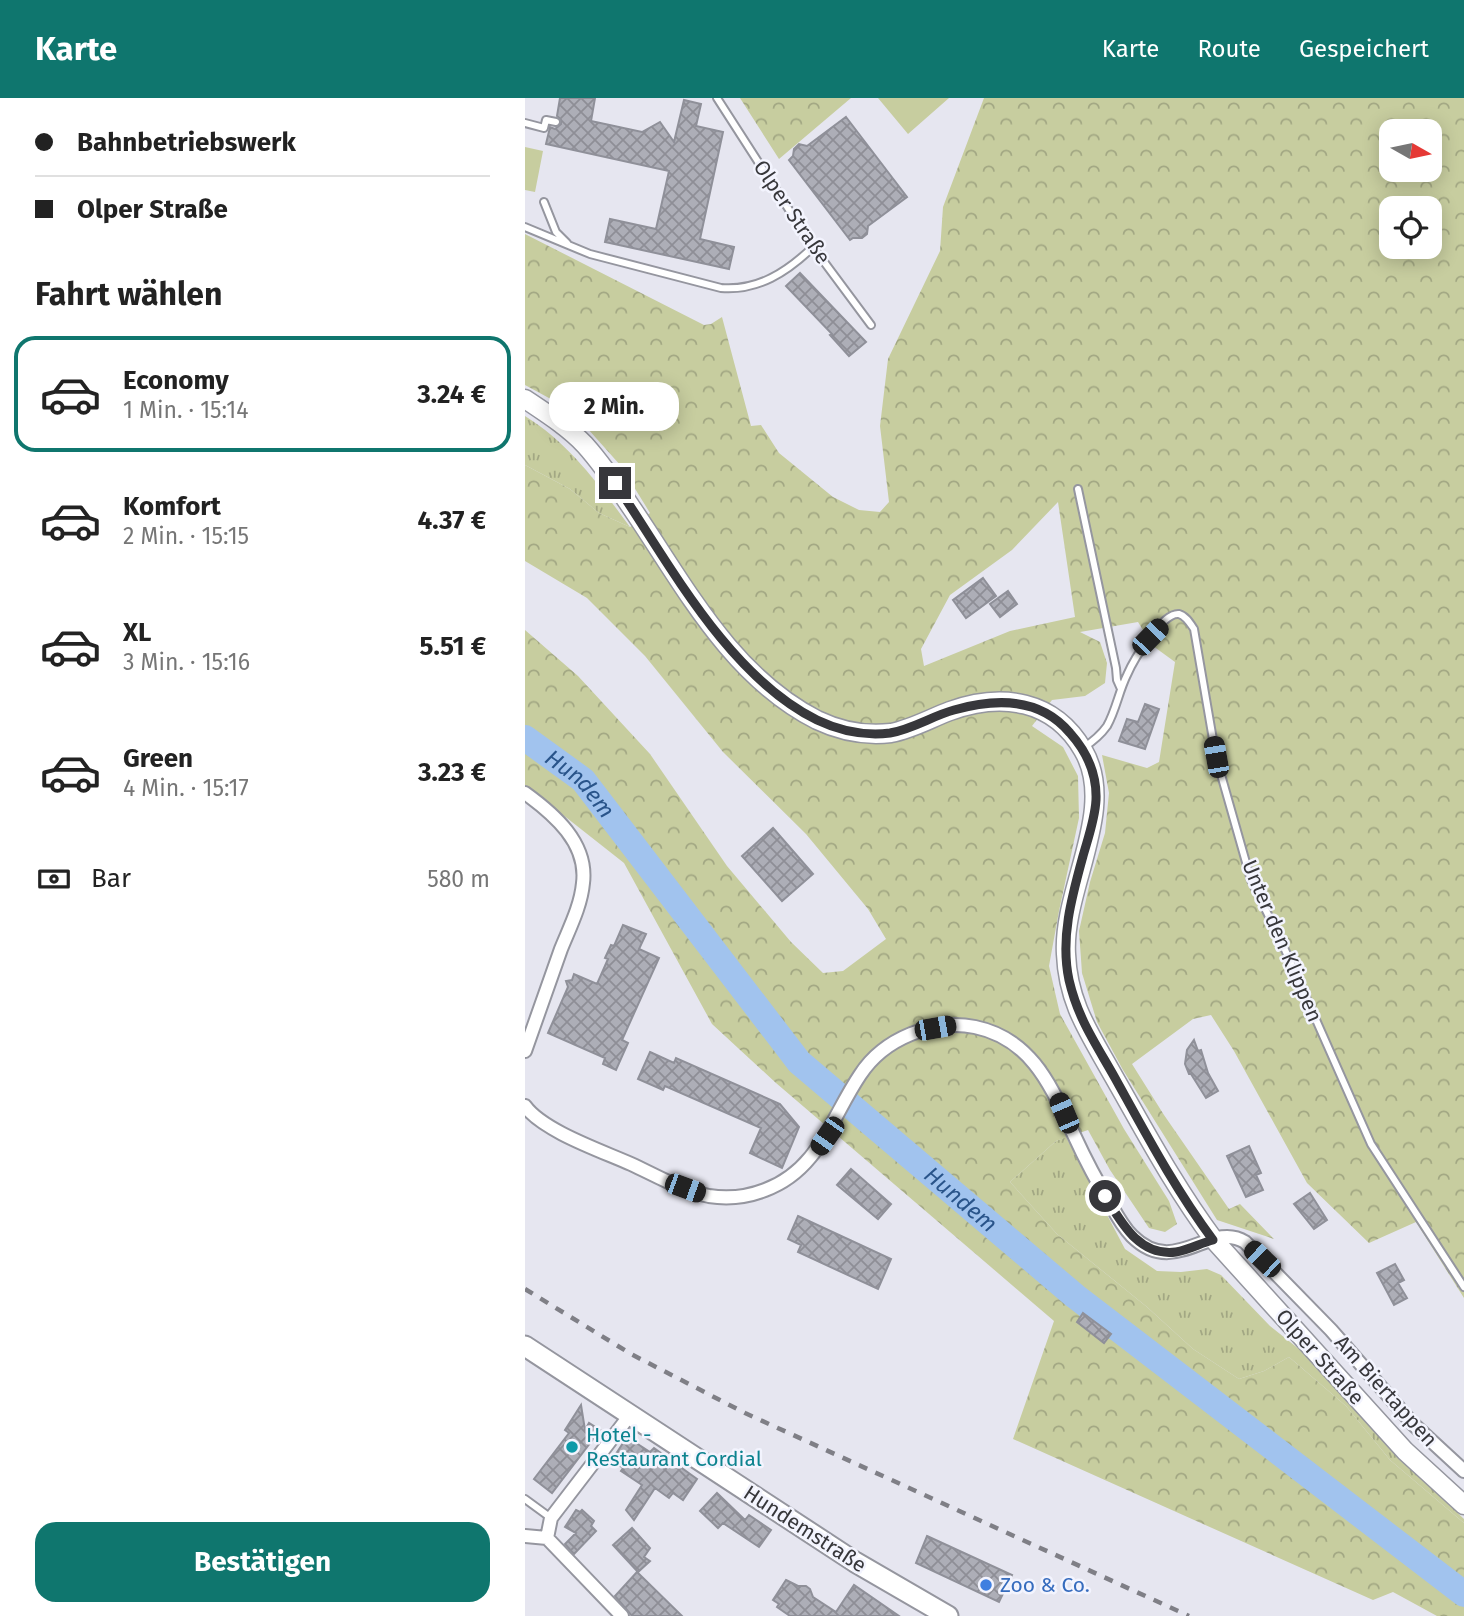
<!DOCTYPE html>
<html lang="de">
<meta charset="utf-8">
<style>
body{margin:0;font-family:"Fira Sans",sans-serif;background:#f2f2f2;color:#222;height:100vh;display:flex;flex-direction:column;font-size:26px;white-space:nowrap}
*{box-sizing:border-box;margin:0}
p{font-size:23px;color:#767676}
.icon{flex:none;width:38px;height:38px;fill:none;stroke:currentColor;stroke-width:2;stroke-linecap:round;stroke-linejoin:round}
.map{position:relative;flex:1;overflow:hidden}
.drawer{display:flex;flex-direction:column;background:#fff;width:525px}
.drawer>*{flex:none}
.top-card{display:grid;align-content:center;height:154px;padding:0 35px;background:#fff}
.needle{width:46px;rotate:99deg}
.tools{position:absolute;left:854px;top:21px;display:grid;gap:14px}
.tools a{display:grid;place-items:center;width:63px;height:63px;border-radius:14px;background:#fff;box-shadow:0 4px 18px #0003;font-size:35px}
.end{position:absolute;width:32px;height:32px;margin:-16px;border:9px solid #37373b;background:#fff;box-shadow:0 0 0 4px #fff}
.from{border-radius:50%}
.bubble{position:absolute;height:49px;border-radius:21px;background:#fff;box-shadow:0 4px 18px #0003;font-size:23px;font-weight:700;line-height:49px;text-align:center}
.car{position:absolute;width:21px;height:42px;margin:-21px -10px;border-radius:9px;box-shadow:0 0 5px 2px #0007;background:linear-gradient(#222 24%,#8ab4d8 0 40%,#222 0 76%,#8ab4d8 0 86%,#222 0)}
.top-card b{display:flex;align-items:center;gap:24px;height:66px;font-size:26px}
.top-card b+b{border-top:2px solid #e0e0e0}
.top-card i{width:18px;height:18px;background:#222}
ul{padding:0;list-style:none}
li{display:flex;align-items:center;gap:21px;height:116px;margin:0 14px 10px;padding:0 21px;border:4px solid transparent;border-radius:21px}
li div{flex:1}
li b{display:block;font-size:26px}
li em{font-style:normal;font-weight:700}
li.current{border-color:#0f766e}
li>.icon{width:63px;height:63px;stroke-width:1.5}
h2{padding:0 35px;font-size:32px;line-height:84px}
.pay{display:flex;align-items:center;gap:18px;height:77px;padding:0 35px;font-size:26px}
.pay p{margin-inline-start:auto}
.button{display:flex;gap:14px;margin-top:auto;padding:14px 35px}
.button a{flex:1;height:80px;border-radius:21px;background:#0f766e;color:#fff;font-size:28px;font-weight:700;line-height:80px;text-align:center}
header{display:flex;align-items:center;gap:42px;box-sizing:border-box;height:98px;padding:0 35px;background:#0f766e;color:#fff}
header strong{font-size:33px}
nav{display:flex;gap:38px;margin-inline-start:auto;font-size:24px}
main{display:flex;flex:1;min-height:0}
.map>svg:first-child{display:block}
.grass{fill:url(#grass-tufts)}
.forest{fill:url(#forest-crowns);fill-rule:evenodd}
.garden{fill:#c7cd9f}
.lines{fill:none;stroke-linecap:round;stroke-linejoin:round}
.river{stroke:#a1c3ee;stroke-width:26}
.building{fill:url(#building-cross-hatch);stroke:#8f9099;stroke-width:2}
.service-casing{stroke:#95969f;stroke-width:10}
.minor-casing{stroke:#95969f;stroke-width:16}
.secondary-casing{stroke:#95969f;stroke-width:21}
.primary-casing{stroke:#95969f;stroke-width:23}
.service{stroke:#fff;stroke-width:6}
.minor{stroke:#fff;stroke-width:12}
.secondary{stroke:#fff;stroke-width:18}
.primary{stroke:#fff;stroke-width:19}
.rail{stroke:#7f7f86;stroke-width:4.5;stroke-dasharray:9 9;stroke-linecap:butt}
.route{stroke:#37373b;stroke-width:9}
.culture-dot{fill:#0f9aa8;stroke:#f3f4fe;stroke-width:2.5}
.shop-dot{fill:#3f7fe0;stroke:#f3f4fe;stroke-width:2.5}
.labels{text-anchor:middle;stroke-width:5;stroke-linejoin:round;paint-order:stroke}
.street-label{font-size:21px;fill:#37373b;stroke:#f3f4fe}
.culture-label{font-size:21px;fill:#0d838f;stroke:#f3f4fe;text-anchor:start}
.shop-label{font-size:21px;fill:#366cbe;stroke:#f3f4fe;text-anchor:start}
.water-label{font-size:23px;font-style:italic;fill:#29548a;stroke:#f3f4fe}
</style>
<header>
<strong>Karte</strong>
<nav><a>Karte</a><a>Route</a><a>Gespeichert</a></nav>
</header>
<main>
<section class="drawer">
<div class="top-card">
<b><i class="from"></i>Bahnbetriebswerk</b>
<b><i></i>Olper Straße</b>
</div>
<h2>Fahrt wählen</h2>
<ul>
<li class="current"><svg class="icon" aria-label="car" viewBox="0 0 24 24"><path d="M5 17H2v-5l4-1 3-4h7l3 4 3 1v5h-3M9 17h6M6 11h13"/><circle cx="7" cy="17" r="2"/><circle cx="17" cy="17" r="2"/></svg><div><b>Economy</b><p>1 Min. · 15:14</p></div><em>3.24 €</em></li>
<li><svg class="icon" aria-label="car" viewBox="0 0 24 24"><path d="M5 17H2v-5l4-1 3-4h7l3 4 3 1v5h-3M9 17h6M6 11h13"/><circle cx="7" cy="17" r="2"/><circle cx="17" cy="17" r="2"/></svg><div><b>Komfort</b><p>2 Min. · 15:15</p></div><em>4.37 €</em></li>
<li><svg class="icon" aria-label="car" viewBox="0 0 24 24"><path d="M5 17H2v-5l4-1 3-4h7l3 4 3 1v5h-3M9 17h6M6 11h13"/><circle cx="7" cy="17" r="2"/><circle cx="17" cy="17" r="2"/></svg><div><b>XL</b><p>3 Min. · 15:16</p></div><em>5.51 €</em></li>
<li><svg class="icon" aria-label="car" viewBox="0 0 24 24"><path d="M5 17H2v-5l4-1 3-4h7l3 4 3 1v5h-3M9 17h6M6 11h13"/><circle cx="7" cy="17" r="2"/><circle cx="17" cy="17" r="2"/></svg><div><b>Green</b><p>4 Min. · 15:17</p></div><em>3.23 €</em></li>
</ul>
<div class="pay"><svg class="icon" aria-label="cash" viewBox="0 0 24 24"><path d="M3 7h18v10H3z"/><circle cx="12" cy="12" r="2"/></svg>Bar<p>580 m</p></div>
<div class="button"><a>Bestätigen</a></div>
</section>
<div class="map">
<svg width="939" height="1518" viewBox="0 0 939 1518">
<defs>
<pattern id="grass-tufts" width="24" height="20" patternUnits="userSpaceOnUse" patternTransform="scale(1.75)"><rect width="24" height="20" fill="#c7cd9f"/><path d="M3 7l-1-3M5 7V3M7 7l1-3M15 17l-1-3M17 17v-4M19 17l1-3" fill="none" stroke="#a2a783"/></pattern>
<pattern id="forest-crowns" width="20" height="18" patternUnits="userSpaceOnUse" patternTransform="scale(1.75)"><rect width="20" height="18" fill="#c7cd9f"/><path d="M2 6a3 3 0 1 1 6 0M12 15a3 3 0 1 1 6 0" fill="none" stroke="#a2a783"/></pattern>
<pattern id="building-cross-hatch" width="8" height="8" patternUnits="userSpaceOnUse" patternTransform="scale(1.75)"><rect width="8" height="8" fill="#adaeb7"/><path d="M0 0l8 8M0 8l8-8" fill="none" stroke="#8e8e96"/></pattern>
</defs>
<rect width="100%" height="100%" fill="#e6e6f0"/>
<path class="grass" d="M0,318C45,346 74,387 105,429L74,415L45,391L0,367Z
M541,1039L600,1151L632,1173L656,1174L682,1171L696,1177L745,1228L784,1259L871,1356L939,1421V1425L865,1362L821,1308L764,1259L739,1273L714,1281L668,1251L622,1209L532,1136L485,1084L531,1043Z"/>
<path class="forest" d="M215,0H326L254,61Z
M459,0H939V1200L891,1124L844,1145L782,1085L709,953L686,917L668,921L607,966L639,1017L704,1111L715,1106L749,1141L692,1122L598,972L572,924L557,875L554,833L565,784L580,735L584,695L577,657L622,670L634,664L650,564L628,548L613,524L555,534L575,544L582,565L580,585L560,598L527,602L507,628L538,649L553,678L554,720L534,813L524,868L535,916L599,1031L644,1103L652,1126L640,1134L624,1130L585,1072L563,1032L531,1043L485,1084L532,1136L622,1209L668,1251L714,1281L739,1273L764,1259L821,1308L865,1362L939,1425V1518H912L868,1494L848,1502L488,1341L529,1223L251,985L187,926L99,765L0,687V532L53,578L125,656L202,768L266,844L298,875L318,873L361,841L343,811L281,736L198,654L120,558L62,500L0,463V367L45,391L74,415L105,429L125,415L96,368L46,312L0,287V136L179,227L186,226L197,219L226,328L236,327L254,355L308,399L334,412L355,414L364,404L355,328L363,261L415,153L418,109ZM866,33H905V72H866ZM866,110H905V149H866ZM533,404L550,519L485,533L399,568L396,551L425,497L487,452Z"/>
<path class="garden" d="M353,0H424L383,36Z
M0,49L18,53L10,94L0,92Z"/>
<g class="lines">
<path class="river" id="s1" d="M0,640L58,682L274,964L550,1198L939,1496"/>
</g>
<path class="building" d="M35,0H70L66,23L117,34L135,24L149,44L159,2L176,6L171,28L198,34L175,141L209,149L204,171L80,144L85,121L131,131L144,73L21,46L25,29L30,31L36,26V22L32,18Z
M321,19L382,99L343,128L342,136L337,140H328L325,142L264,62L268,58L269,51L274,46L282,48Z
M275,175L341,244L324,258L305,237L307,236L261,188Z
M458,480L471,498L441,520L428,502Z
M483,493L492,506L475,519L465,506Z
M620,606L634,611L620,651L594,643L602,621L613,624Z
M248,730L288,776L257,803L217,758Z
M98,827L121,836L114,851L134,860L97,942L103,945L91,972L78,966L80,960L23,935L43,889L41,883L47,882L49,876L72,886L83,861L80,860L86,847L89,848Z
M669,942L673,953L676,952L683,975L693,993L681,1000L666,976H664L660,966L662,952Z
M125,954L149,965L151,960L255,1006L274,1029L257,1070L225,1055L236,1030L140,988L138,992L113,981Z
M724,1048L736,1075L731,1077L738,1092L721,1099L702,1058Z
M326,1071L366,1106L353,1121L312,1087Z
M785,1095L802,1122L789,1131L769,1106Z
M273,1118L366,1161L353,1191L273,1154L276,1147L263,1141Z
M870,1166L879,1182L873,1185L882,1200L869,1207L852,1175Z
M558,1215L586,1236L579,1245L552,1224Z
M56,1307L60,1332L64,1325L75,1332L27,1395L9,1381L44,1335L40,1332Z
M102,1339L125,1354L129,1350L172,1381L158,1402L148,1395L144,1400L130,1390L109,1422L101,1412L117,1387L96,1373L98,1370L87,1362Z
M192,1395L220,1422L224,1417L246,1432L234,1449L198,1425L193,1430L175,1413Z
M51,1412L55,1414L57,1412L69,1423L66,1428L71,1433L49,1456L40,1446L51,1435L40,1429Z
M107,1430L125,1450L119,1459L125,1463L113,1474L88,1447Z
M402,1438L487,1477L474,1504L391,1465Z
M112,1474L157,1518H107L90,1498Z
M261,1482L273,1488H281L285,1491L288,1499L311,1514L329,1487L374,1518H265L252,1509L254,1506L248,1502Z"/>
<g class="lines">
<defs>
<path id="service" d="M192,0L288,149L346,227
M0,25L19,30L21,22L31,24
M19,104L31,134L42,145
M0,129L65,156L196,190C233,193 262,174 288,149
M553,391L591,570L592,582L596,591
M558,650C567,644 575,638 582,628C591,612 594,593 602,577C608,563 637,514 654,516C661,518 665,525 669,531L691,659L726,782L757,845L846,1046L939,1189
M0,1401L26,1420"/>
<path id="minor" d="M0,695C29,716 63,745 58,785C56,808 44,831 36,851C24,885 12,919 0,953
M0,1008C18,1033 77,1053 106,1066C130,1077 157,1093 184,1098C203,1101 222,1099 240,1092C294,1072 306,1020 335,977C359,940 408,921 450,929C508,941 527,991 549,1037C560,1061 572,1084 586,1107C592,1118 598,1129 607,1138C650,1181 685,1122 720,1144L806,1232L888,1326L939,1373
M0,1438L22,1440L26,1420L105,1317
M22,1440L97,1518"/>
<path id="secondary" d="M0,301C21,315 43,329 60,347C77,366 92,388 106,409C158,485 205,578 292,622C315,633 340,638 366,635C387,631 406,620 425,613C477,594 529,602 558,652C593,711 537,791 541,856C543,907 566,937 589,979C621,1035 650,1090 689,1142L880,1353L939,1407"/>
<path id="primary" d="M0,1248L330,1464L423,1518"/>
</defs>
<use href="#service" class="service-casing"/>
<use href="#minor" class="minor-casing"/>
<use href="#secondary" class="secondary-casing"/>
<use href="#primary" class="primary-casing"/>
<use href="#service" class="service"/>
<use href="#minor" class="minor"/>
<use href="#secondary" class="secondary"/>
<use href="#primary" class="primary"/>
<path class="rail" d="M0,1191L106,1256L220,1315L664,1518"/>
</g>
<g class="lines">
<path class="route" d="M90,385C144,465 203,578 292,622C315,633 340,638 365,635C388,631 407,618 429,612C471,600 515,599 545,635C562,654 572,677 571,702C570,721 563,740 558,758C547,798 535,840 544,882C553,921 571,946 590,980C621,1036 650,1091 688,1142C676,1145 664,1152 651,1154C614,1159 596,1124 580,1098"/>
</g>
<circle class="culture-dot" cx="47" cy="1349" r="7"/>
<circle class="shop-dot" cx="461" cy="1487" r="7"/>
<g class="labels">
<g class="street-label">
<text transform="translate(267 114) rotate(56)" y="7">Olper Straße</text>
<text transform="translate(757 843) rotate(67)" y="7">Unter den Klippen</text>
<text transform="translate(795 1259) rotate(48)" y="7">Olper Straße</text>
<text transform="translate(861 1293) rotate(48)" y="7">Am Biertappen</text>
<text transform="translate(280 1431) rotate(33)" y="7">Hundemstraße</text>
</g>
<g class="culture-label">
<text x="61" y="1344">Hotel -<tspan x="61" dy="24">Restaurant Cordial</tspan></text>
</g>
<g class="shop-label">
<text x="475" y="1494">Zoo &amp; Co.</text>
</g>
<g class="water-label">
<text dy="8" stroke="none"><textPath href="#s1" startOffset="72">Hundem</textPath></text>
<text dy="8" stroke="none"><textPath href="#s1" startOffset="639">Hundem</textPath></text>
</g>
</g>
</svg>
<div class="tools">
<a><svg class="needle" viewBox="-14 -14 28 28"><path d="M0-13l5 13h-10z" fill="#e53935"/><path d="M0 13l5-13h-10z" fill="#767676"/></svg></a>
<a><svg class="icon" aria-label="locate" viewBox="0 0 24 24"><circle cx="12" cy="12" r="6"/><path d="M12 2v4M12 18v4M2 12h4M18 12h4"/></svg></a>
</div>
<i class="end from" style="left:580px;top:1098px"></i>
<i class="end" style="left:90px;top:385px"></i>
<div class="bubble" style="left:24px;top:284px;width:130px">2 Min.</div>
<i class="car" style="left:625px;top:539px;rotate:44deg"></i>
<i class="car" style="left:691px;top:659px;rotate:350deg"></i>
<i class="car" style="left:410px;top:930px;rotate:80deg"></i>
<i class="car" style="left:539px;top:1015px;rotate:337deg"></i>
<i class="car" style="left:302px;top:1038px;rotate:215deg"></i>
<i class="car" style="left:160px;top:1090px;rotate:110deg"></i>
<i class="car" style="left:737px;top:1161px;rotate:314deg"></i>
</div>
</main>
